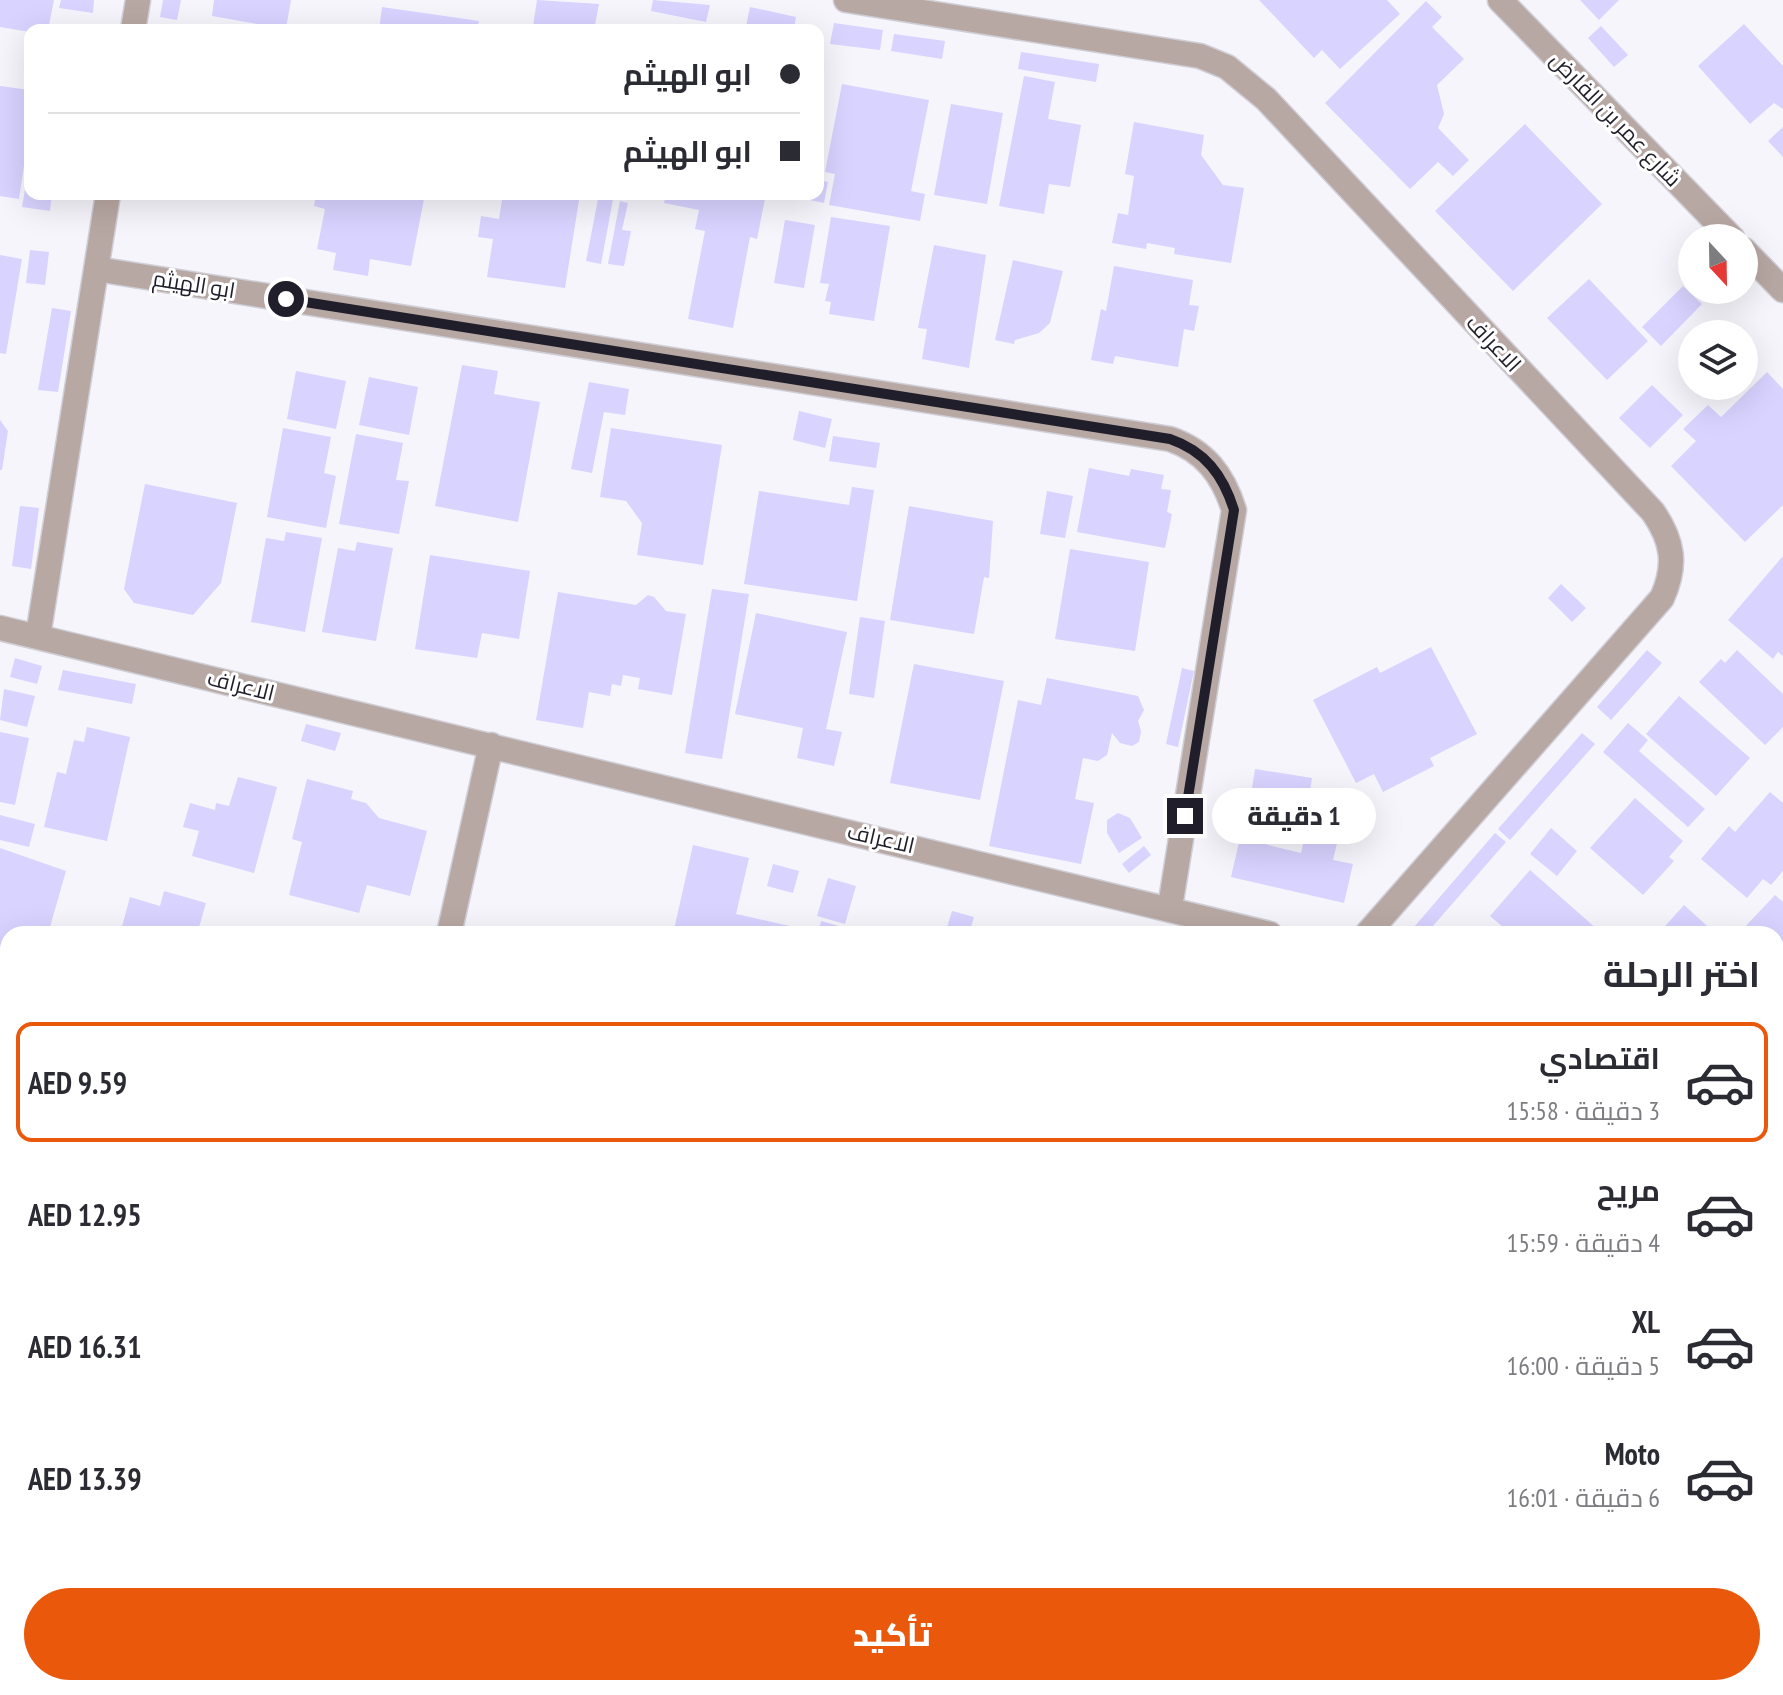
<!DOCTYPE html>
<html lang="ar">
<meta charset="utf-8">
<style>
body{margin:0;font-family:"PT Sans Narrow",Cairo,sans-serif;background:#f2f2f3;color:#2b2b33;direction:rtl;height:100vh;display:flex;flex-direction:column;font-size:30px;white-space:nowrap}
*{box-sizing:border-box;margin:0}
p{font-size:26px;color:#7c7c81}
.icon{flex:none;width:44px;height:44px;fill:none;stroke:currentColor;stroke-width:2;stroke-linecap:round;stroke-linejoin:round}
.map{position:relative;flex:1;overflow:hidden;direction:ltr}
.side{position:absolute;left:0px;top:926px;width:1784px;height:770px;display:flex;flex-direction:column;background:#fff;border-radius:24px 24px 0 0;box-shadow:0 8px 32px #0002;direction:rtl}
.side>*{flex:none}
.hud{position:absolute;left:24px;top:24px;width:800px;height:176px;border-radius:16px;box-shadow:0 8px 32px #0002;direction:rtl;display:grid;align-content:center;height:176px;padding:0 24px;background:#fff}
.needle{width:52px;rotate:158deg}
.buttons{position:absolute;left:1678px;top:224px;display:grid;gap:16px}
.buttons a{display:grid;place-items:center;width:80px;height:80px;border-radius:50%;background:#fff;box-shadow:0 8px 32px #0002;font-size:40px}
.end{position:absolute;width:36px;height:36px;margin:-18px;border:10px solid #201e2a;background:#fff;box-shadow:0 0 0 4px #fff}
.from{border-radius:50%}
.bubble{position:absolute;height:56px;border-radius:28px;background:#fff;box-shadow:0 8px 32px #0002;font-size:26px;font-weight:800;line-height:56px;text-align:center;direction:rtl}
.hud b{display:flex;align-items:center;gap:28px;height:76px;font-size:30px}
.hud b+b{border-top:2px solid #e1e1e2}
.hud i{width:20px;height:20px;background:#2b2b33}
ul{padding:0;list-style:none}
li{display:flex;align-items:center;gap:24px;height:120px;margin:0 16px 12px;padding:0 8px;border:4px solid transparent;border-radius:16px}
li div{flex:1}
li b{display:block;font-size:30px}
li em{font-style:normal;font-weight:800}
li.active{border-color:#ea580c}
li>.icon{width:72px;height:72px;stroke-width:1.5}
h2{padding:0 24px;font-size:36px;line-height:96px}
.button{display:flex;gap:16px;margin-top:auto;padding:16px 24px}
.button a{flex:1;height:92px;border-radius:48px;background:#ea580c;color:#fff;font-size:32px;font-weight:800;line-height:92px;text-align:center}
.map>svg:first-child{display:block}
.building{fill:#d8d3ff}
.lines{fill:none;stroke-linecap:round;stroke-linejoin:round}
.street-casing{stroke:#cfced6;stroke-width:27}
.secondary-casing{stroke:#cfced6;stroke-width:27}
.street{stroke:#b8a8a3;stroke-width:24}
.secondary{stroke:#99827c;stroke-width:24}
.route{stroke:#201e2a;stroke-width:10}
.labels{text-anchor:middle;stroke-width:6;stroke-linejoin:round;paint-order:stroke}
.street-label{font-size:22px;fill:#201e2a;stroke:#fff}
</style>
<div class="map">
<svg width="1783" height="1695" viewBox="0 0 1783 1695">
<rect width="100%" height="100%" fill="#f6f5fc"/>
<path class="building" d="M0,0H54L48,30L30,32L0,27Z
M61,0H94L93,13L59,8Z
M163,0H181L177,20L160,17Z
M214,0H291L286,29L212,16Z
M537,0L599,4L594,30L533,26Z
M653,0L710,5L706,22L651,11Z
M1259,0H1387L1400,14L1340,69L1322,50L1314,58Z
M1580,0H1619L1599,20Z
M1426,1L1442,17L1432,27L1464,59L1437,85L1444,114L1438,128L1469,160L1453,176L1438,162L1410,189L1325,103Z
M382,7L479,21L477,30H379Z
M750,7L796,17L794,30L746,26Z
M834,23L883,30L880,50L830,44Z
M1744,24L1783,66V109L1774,103L1750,124L1698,66Z
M1601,26L1628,55L1614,67L1588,38Z
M894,34L945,41L942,59L891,51Z
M1021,52L1099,64L1096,82L1018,69Z
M1024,76L1055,82L1048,119L1081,125L1070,187L1049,184L1044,214L999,206Z
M842,84L929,100L911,191L925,194L920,221L829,205L835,174L825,172Z
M0,86L30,90V126L19,199L0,196Z
M951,104L1003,113L987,204L934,195Z
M1134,122L1204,135L1201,155L1223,185L1244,188L1231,263L1174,254L1175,248L1147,243L1146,249L1112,243L1118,213L1128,215L1134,176L1125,174Z
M1525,124L1602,204L1513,291L1435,211Z
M1783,127V157L1768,141Z
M28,172L30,194H52L50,211L22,207Z
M818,180L828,182L824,203L786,195L818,194Z
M316,194H425L411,266L370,259L368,276L333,270L336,253L317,249L325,209L314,206Z
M503,194H580L565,288L487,277L493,239L478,237L481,216L499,219Z
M599,194H614L601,264L586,261Z
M666,194H766L757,239L750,237L733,328L688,319L705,231L695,229L699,210L664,203Z
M620,201L628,203L622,230L631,231L624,266L608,264Z
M831,217L890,226L874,321L829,314L831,302L825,301L829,284L820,283Z
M785,220L815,225L804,288L774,283Z
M934,245L986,255L969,368L922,359L927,329L918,328Z
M30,250L49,252L45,285L26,283Z
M0,255L22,259L6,354L0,353Z
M1013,260L1063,271L1050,323L1039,333L1015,340L1014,344L995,340Z
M1114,266L1193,280L1189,305L1199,306L1194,331L1184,329L1178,367L1115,356L1113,364L1091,360L1101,309L1106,311Z
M1589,279L1648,341L1607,380L1547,318Z
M1683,286L1702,304L1661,346L1642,327Z
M52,308L71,311L58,392L38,390Z
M462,365L498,371L494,394L540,402L518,522L435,506Z
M296,371L346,381L336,429L287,419Z
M1767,372L1783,389V505L1745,542L1671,466L1696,441L1683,429L1708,405L1721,417Z
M369,377L418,387L409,435L359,425Z
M589,382L629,389L625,415L604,412L592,473L571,469Z
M1652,385L1683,415L1650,448L1619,418Z
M799,411L832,419L825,448L793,440Z
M0,420L8,431L2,470H0Z
M283,428L331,437L324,473L336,476L326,528L267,517Z
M611,428L722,445L703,565L637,555L642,523L626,501L600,497Z
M356,434L403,443L396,480L409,481L399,534L339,524Z
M833,436L880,443L876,468L829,461Z
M1089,468L1129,476L1131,469L1164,475L1161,489L1171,490L1167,512L1172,514L1165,548L1077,532Z
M145,484L237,503L221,583L193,615L134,603L124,589Z
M852,487L874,490L857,601L744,584L759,491L849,505Z
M1047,491L1073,496L1065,538L1040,534Z
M20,506L39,508L31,569L12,566Z
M909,506L993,521L989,578L984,577L974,634L890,620Z
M286,532L322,538L305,632L251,622L266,538L284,541Z
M357,542L393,548L376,641L322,632L338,548L355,551Z
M1070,549L1149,562L1135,651L1055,639Z
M430,555L530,571L519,639L482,633L477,658L415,649Z
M1783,556V656L1778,652L1773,659L1728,620Z
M1561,584L1586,608L1572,622L1548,598Z
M712,589L749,594L722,759L685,753Z
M558,592L636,605L648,595L654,597L666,611L686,614L672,695L638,689L640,678L623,675L621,686L612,684L610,696L589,692L583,728L536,720Z
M756,613L847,632L826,729L842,732L834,766L797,758L803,728L735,714Z
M860,617L885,621L874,698L849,694Z
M1431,647L1477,734L1430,758L1434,766L1383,792L1374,774L1356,783L1313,700L1377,667L1380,673Z
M1647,650L1662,663L1611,720L1597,707Z
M1737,650L1783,694V727L1765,745L1699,682L1721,659L1725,663Z
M15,658L42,666L37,684L10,677Z
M914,664L1004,681L980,800L890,783Z
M1182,668L1194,671L1178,747L1166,744Z
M63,670L136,684L132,704L58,690Z
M1047,678L1138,696L1144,710L1138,721L1141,731L1139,742L1132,746L1120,743L1112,733L1107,755L1098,761L1083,758L1075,799L1094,803L1081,864L989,846L1018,700L1041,705Z
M4,689L35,696L27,727L0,720Z
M1679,696L1750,758L1716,796L1646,734Z
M1628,723L1648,740L1639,751L1705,809L1688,827L1603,752Z
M306,724L341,733L335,751L301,741Z
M87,727L130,737L107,841L44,827L57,772L66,774L74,740L84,742Z
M0,732L29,738L15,805L0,802Z
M1582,733L1595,744L1510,840L1498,829Z
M1255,769L1312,778L1303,835L1246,826Z
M238,777L277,787L254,873L192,856L199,831L183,827L190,803L215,810L216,803L229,806Z
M307,779L353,791L351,799L366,803L379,818L427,831L410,896L367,885L359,913L289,895L302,842L292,839Z
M1770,792L1783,803V871L1771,885L1763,879L1747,898L1701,859L1729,826L1735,832Z
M1635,798L1683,841L1669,857L1674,861L1643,895L1590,848Z
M1118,813L1130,818L1142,838L1119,853L1107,833V820Z
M1310,814L1342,822L1333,860L1353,864L1344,903L1231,877L1240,838L1301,853Z
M0,815L35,824L29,847L0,840Z
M1551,828L1577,851L1557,876L1530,854Z
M1495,833L1506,842L1426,934H1408Z
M693,845L749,858L736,914L794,927L793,934H673Z
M1144,846L1151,855L1129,873L1122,864Z
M0,848L66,871L48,934H8V948L0,946Z
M773,864L799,871L793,893L767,886Z
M1530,870L1598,930L1595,934H1511L1490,916Z
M828,878L856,886L845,924L817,916Z
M164,891L206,903L198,931L185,927L183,934H120L130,897L160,906Z
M1775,895L1783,902V957L1779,961L1776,958V934H1749L1743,929Z
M1684,905L1716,934H1658Z
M952,911L974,917L969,934H945Z
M821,921L865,933V934H818Z
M0,995L8,997V1020L0,1018Z
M0,1176L8,1178V1383L0,1381Z
M1776,1188L1783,1194V1228L1776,1222Z
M1783,1263V1374L1776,1382V1271Z
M1776,1417L1783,1423V1479L1776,1474Z
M1783,1505V1554L1776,1562V1513Z
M0,1572L8,1574V1631L4,1645L0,1644Z
M137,1688H185L209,1694L135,1695Z
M268,1688H376L374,1695H266Z
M407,1688H487L485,1695H405Z
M499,1688H538L560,1694L497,1695Z
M1006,1688H1031L1039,1695H1000Z
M1337,1688H1415L1414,1695H1336Z
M1458,1688H1557L1556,1695H1457Z
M1605,1688H1643L1683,1695H1604Z"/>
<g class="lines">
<defs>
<path id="street" d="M846,0L1200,56L1227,67L1266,99L1653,512C1673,541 1677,565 1662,598L1367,934
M1500,0L1732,238
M133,30L138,0
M1744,250L1783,290
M96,269L1170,439C1205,451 1223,475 1234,510L1170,907
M0,628L1270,934
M38,636L108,194
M449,934L491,745
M1776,1067L1783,1060
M0,1454L8,1455
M56,1695L58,1688
M696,1695L701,1688
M1223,1695L1229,1688"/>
<path id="secondary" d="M0,1038L8,1040
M1776,1597L1783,1598"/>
</defs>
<use href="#street" class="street-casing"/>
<use href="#secondary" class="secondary-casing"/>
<use href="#street" class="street"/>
<use href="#secondary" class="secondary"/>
</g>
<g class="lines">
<path class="route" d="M286,299L1170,439C1205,451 1223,475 1234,510L1185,816"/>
</g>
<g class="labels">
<g class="street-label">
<text transform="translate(1616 119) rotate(46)" y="8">شارع عمر بن الفارض</text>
<text transform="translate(194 284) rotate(9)" y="8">ابو الهيثم</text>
<text transform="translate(1494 343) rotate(47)" y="8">الاعراف</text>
<text transform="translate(241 685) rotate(14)" y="8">الاعراف</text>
<text transform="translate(881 838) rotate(13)" y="8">الاعراف</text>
</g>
</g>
</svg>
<div class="buttons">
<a><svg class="needle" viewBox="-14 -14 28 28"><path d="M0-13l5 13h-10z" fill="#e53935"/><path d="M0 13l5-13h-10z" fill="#7c7c81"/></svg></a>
<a><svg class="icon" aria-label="layers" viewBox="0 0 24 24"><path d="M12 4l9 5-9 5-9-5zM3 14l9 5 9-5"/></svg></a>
</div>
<i class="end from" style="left:286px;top:299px"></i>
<i class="end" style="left:1185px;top:816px"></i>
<div class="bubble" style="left:1212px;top:788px;width:164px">1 دقيقة</div>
<div class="hud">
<b><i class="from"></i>ابو الهيثم</b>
<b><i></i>ابو الهيثم</b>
</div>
<section class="side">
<h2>اختر الرحلة</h2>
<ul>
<li class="active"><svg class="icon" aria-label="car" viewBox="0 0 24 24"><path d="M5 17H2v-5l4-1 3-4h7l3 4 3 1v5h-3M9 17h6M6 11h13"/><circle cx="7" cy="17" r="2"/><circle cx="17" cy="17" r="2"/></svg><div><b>اقتصادي</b><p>3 دقيقة · 15:58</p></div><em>AED 9.59</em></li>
<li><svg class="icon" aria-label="car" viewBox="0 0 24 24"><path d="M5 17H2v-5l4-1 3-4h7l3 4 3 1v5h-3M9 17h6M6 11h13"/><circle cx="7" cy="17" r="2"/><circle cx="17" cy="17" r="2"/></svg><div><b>مريح</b><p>4 دقيقة · 15:59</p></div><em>AED 12.95</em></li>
<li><svg class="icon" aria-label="car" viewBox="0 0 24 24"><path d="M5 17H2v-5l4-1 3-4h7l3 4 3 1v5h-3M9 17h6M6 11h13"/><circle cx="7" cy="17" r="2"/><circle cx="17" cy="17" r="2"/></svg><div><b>XL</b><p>5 دقيقة · 16:00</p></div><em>AED 16.31</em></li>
<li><svg class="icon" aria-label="car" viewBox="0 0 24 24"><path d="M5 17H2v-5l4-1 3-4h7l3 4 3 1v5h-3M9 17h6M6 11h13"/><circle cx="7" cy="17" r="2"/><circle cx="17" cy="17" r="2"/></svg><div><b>Moto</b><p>6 دقيقة · 16:01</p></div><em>AED 13.39</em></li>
</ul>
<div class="button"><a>تأكيد</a></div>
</section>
</div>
